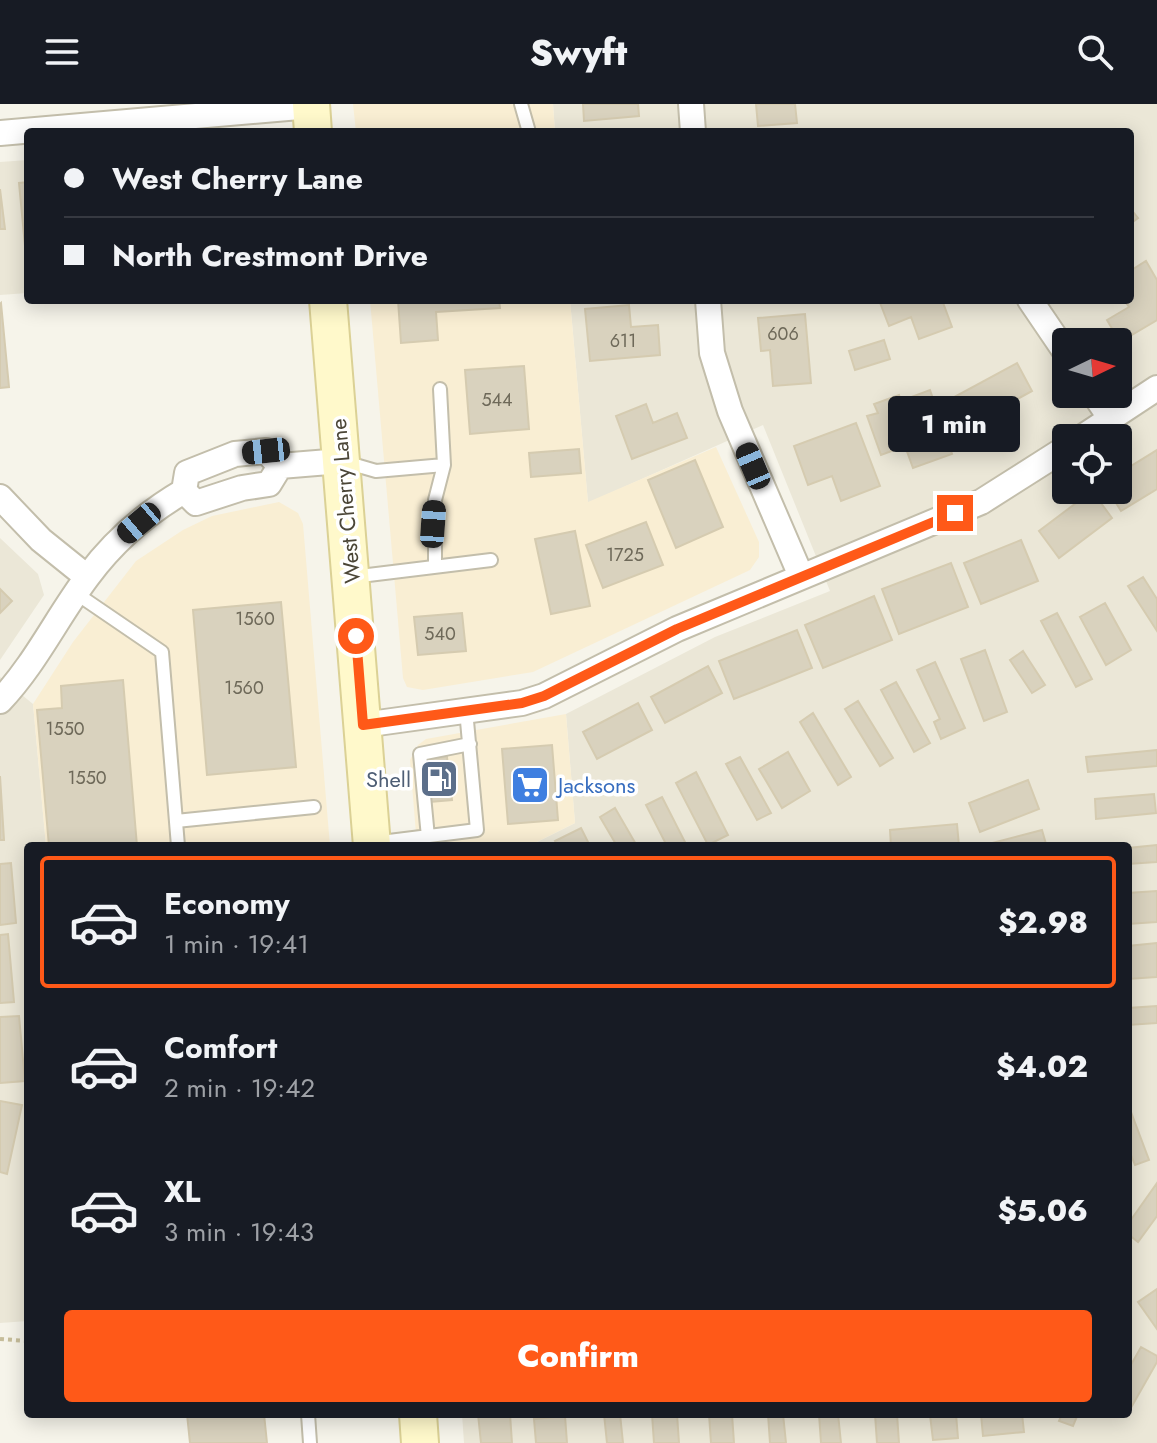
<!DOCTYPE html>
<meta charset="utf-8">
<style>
body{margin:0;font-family:Jost,sans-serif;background:#20242c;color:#f1f3f6;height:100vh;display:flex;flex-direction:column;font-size:30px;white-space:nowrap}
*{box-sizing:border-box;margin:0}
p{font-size:26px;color:#9ea1a6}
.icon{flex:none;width:44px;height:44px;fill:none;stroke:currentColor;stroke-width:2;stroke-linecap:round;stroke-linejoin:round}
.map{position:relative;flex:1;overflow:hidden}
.panel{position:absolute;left:24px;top:738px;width:1108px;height:576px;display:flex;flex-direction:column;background:#171b24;border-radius:8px;box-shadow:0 4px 20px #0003}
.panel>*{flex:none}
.top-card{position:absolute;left:24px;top:24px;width:1110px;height:176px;border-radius:8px;box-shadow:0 4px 20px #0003;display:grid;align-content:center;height:176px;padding:0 40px;background:#171b24}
.needle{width:52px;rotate:85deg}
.buttons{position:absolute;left:1052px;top:224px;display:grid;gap:16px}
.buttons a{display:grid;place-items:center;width:80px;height:80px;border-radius:8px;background:#171b24;box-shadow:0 4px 20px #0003;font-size:40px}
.end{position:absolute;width:36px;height:36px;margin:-18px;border:10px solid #ff5918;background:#fff;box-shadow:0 0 0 4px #fff}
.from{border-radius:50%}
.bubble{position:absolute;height:56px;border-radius:8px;background:#171b24;box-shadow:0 4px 20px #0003;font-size:26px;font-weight:800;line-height:56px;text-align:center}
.car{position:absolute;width:24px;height:48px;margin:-24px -12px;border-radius:10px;box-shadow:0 0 6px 2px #0007;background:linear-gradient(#222 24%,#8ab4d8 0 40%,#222 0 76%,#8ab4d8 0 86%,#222 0)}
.top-card b{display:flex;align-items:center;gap:28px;height:76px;font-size:30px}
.top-card b+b{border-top:2px solid #363941}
.top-card i{width:20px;height:20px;background:#f1f3f6}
ul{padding:14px 0 0;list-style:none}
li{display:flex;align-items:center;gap:24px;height:132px;margin:0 16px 12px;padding:0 24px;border:4px solid transparent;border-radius:8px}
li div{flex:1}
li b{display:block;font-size:30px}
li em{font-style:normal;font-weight:800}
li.active{border-color:#ff5918}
li>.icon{width:72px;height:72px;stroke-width:1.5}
.cta{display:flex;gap:16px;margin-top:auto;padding:16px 40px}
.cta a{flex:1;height:92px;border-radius:8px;background:#ff5918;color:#fff;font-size:32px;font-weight:800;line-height:92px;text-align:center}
header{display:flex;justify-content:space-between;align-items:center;height:104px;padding:0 40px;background:#171b24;font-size:36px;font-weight:800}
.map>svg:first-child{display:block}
.residential{fill:#ebe7d7;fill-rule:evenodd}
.commercial{fill:#f9eed3}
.building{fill:#d9d2be;stroke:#d5cbb0;stroke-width:2}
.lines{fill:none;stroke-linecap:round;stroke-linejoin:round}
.service-casing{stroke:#c3beab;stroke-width:16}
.minor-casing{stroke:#c3beab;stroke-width:28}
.secondary-casing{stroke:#dbd195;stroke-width:40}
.path{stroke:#c6bd9a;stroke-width:4;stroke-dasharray:4 4;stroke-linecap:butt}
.service{stroke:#fff;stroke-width:12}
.minor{stroke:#fff;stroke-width:24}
.secondary{stroke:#fff9cb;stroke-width:36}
.route{stroke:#ff5918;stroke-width:10}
.labels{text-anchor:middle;stroke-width:7;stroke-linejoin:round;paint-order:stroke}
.number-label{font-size:18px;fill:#6e6959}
.street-label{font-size:22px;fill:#4b4637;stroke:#fff}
.service-label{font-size:22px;fill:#4e5e75;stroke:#fff;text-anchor:end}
.shop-label{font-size:22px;fill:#366cbe;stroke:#fff;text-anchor:start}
</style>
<header><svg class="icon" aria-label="menu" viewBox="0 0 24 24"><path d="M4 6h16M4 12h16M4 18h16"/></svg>Swyft<svg class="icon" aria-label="search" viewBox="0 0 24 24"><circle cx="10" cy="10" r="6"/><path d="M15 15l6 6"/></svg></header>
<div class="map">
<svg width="1157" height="1339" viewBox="0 0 1157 1339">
<rect width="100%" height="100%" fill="#f6f4ea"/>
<path class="residential" d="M553,0H1157V1339H464L462,1310H1128V742H529L575,719L566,610L715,533L830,487L763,321L588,399L570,196H1130V28H555ZM1066,238H1118V290H1066ZM1066,334H1118V386H1066Z
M28,56V189L0,191V58Z
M0,434L38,470L44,491L0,556Z
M0,573L33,600L46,742H28V1217L0,1219Z"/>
<path class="commercial" d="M353,0H553L555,28H356Z
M370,196H570L588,398L716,343L759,438V453L750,466L533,568L423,586L407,583L403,574Z
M279,398L298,409L303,420L330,742H46L33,600L73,538L136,457L183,426L212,412Z
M566,610L575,719L529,742H417L410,656L418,641L426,635Z"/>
<path class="building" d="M583,0H638L639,12L584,17Z
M756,0H795L797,19L758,22Z
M28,78V142H25L19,79Z
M0,85L5,125H0Z
M1130,104L1138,114L1130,120Z
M1146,157L1157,176V216L1120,238L1107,216L1129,203L1124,196H1130V167Z
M398,196H499L500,204L436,208L438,236L401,239Z
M879,196H942L952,223L919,235L911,213L889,222Z
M1,199L9,283L0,284V200Z
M629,201L631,223L658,221L660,251L590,257L585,205Z
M805,210L811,279L773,282L770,246L761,247L758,214Z
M884,236L890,255L855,266L849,247Z
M1017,259L1032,287L990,310L998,325L970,340L947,297Z
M524,262L529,325L470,330L465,266Z
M930,286L952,350L913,364L905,342L881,351L867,312L878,309L874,300L899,291L901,297Z
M646,300L653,319L677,309L687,334L632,355L616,312Z
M856,319L880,382L841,397L832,372L808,381L794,342Z
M579,345L581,369L531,373L529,349Z
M1157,346V385L1121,407L1108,386H1118V370Z
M695,356L723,423L676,444L648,376Z
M1092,387L1112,414L1059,454L1039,427Z
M646,418L663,461L603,484L586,441Z
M575,427L590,502L551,510L535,435Z
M1021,436L1038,477L981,500L964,459Z
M951,459L968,503L899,530L882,485Z
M1143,473L1157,495V527L1128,482Z
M0,485L12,497L0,509Z
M874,492L892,536L823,564L805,521Z
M281,498L296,663L207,671L193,506Z
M1105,499L1131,546L1106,561L1080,513Z
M462,509L466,547L418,551L414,513Z
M1057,509L1092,575L1076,583L1041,517Z
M797,526L812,564L734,595L719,557Z
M985,546L1007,608L984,617L961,555Z
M1023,547L1045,581L1032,589L1010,556Z
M935,558L965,624L941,635L934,618L940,615L917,566Z
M708,562L722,589L665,619L651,593Z
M123,576L137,742H49L37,606L62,604L61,582Z
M896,578L930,639L914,648L881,586Z
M858,597L893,654L880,662L845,605Z
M638,599L652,626L597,655L583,628Z
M813,609L851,673L838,681L800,618Z
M552,641L558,716L508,720L502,645Z
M1157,646V662L1088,668L1086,653Z
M788,648L810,687L782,704L759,665Z
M447,653L452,696L430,698L426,655Z
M740,653L771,709L757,716L726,660Z
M696,668L728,731L708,741L676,679Z
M0,672L4,736H0Z
M1028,676L1039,705L980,728L969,699Z
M1154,690L1156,709L1096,715L1095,695Z
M662,693L687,742H667L646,701Z
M615,704L637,742H617L600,713Z
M957,720L959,742H891L890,726Z
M581,724L590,742H558L555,737Z
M1042,726L1046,740L981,742Z
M1157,741V758L1128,760V744Z
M11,759L16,819L0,821V760Z
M1157,787V818L1128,820V789Z
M8,830L14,898L0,899V831Z
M1157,839V873L1128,875V842Z
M1157,902V919L1128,921V904Z
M19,912L25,977L0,979V913Z
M0,997L22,1001L7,1070L0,1068Z
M1128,1000L1149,1056L1135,1061L1128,1044Z
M1157,1079V1112L1138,1138L1128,1130V1120Z
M1157,1185V1225L1138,1198Z
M1141,1243L1157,1252V1258L1128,1309V1266Z
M187,1310H264L267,1339H190Z
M478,1310H510L512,1339H481Z
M604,1310H620L623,1339H607Z
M652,1310H677L679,1339H654Z
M709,1310H732L734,1339H711Z
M768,1310H783L786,1339H770Z
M819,1310H838L841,1339H821Z
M875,1310H897L899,1339H877Z
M956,1310L958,1334L933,1336L930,1311Z
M981,1310H1022L1024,1328L983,1332Z
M1062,1310H1078L1073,1322L1059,1317Z
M565,1312L567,1339H536L534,1315Z"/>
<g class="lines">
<defs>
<path id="service" d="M521,0L529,28
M345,358L376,367L444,361
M435,463V396L444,361L440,285
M352,473L491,456
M77,490L162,548L178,742
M176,717L314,703
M428,733L420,650L470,640
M373,739L477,726L466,606
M308,1310L310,1339"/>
<path id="minor" d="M691,0L693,28
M0,29L311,2
M708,196L712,249L730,307L801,472
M1030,196L1066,249
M1094,290L1111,315
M1081,334L1157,284
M280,362L266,347L235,350L187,369L184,387L196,399L242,384L269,380L280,362L341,357
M0,393L41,436L87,473
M0,597C36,559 57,513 88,472C114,437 148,408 184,387
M363,621L522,599L544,592L677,525L981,398L1066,344"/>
<path id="secondary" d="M311,0L313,28
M328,196L372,742
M418,1310L420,1339"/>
</defs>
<use href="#service" class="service-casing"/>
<use href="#minor" class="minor-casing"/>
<use href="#secondary" class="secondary-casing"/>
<path class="path" d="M0,1235L28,1237"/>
<use href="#service" class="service"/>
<use href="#minor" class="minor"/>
<use href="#secondary" class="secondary"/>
</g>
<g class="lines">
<path class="route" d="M356,532L363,621L522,599L544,592L677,525L955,409"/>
</g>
<defs>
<symbol id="fuel-square" viewBox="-11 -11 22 22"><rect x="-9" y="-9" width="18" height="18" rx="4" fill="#5c6f8a" stroke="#fff"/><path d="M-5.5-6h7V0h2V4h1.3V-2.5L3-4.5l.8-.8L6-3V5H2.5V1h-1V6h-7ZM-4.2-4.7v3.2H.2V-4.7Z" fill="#fff"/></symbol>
<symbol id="supermarket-square" viewBox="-11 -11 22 22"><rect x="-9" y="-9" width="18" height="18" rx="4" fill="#3f7fe0" stroke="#fff"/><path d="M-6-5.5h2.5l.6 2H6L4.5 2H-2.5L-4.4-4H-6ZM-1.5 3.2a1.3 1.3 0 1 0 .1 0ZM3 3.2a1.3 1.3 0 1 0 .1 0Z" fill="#fff"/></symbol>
</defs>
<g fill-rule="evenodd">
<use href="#fuel-square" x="417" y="653" width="44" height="44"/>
<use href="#supermarket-square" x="508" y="659" width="44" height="44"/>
</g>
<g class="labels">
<g class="number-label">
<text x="783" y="236">606</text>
<text x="623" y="243">611</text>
<text x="497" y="302">544</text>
<text x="625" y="457">1725</text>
<text x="255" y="521">1560</text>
<text x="440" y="536">540</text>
<text x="244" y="590">1560</text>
<text x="65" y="631">1550</text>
<text x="87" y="680">1550</text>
</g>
<g class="street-label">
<text transform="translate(345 397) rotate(-95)" y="8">West Cherry Lane</text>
</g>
<g class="service-label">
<text x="411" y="683">Shell</text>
</g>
<g class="shop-label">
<text x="558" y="689">Jacksons</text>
</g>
</g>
</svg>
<div class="buttons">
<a><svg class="needle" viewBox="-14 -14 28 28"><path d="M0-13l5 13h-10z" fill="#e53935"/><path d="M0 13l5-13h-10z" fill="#9ea1a6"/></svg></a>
<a><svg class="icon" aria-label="locate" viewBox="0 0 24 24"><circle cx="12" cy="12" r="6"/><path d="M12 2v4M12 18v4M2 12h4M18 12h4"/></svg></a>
</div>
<i class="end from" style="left:356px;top:532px"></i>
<i class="end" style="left:955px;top:409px"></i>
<div class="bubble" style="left:888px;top:292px;width:132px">1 min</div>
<i class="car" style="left:266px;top:347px;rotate:264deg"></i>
<i class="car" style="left:753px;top:362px;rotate:337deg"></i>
<i class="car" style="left:139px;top:419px;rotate:230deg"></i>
<i class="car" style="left:433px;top:420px;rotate:4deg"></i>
<div class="top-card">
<b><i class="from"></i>West Cherry Lane</b>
<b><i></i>North Crestmont Drive</b>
</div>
<section class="panel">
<ul>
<li class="active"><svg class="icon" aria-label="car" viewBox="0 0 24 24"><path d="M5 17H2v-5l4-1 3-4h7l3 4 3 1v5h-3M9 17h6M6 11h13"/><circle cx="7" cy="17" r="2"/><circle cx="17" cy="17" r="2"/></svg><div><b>Economy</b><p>1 min · 19:41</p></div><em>$2.98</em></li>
<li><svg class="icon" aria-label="car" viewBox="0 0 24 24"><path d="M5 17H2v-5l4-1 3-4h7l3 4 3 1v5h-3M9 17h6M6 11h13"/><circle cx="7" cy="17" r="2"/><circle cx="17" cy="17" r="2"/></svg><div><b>Comfort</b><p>2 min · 19:42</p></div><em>$4.02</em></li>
<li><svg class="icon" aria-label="car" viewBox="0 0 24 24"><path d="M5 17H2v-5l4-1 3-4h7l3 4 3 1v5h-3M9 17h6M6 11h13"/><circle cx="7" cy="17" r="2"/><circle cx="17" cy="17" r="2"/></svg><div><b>XL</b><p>3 min · 19:43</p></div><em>$5.06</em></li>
</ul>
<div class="cta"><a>Confirm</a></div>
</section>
</div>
